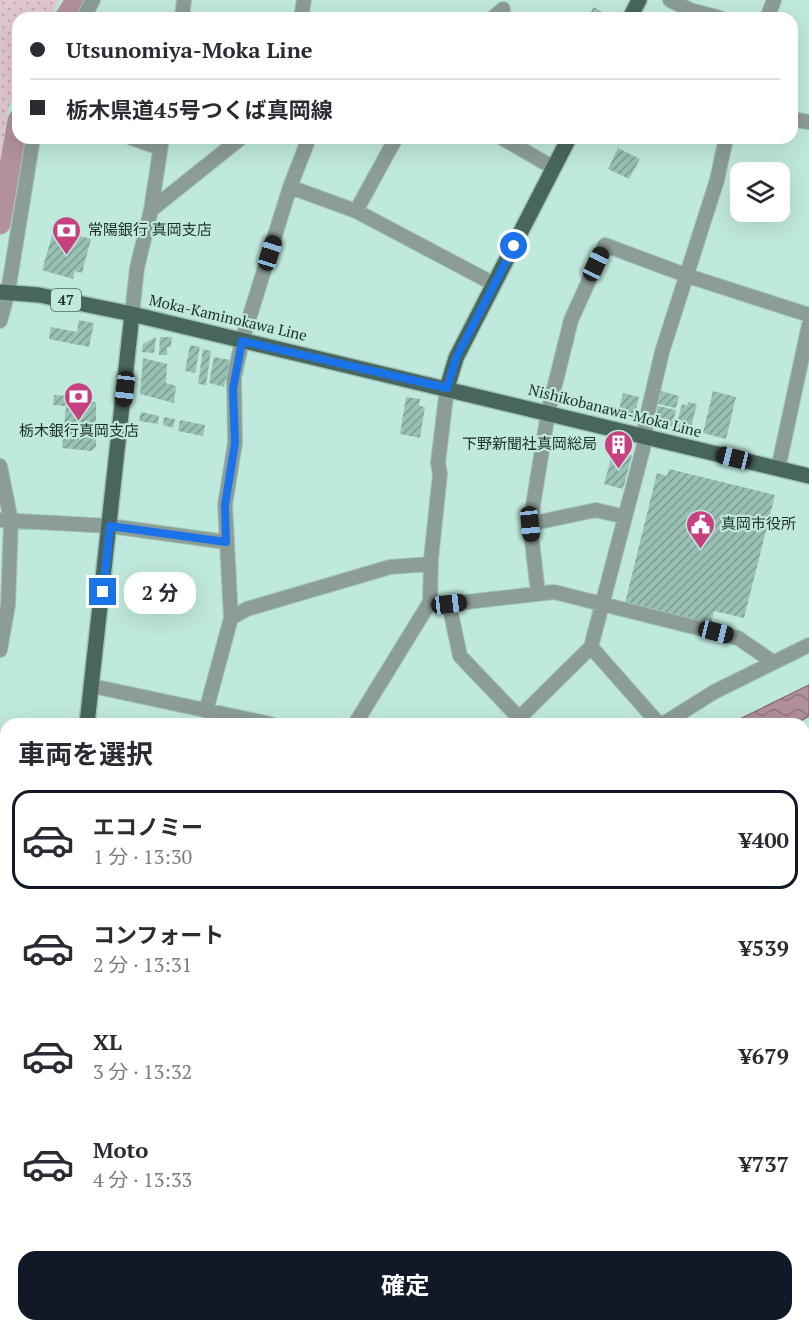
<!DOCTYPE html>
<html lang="ja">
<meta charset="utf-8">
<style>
body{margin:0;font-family:"PT Serif","Noto Sans JP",serif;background:#f2f2f3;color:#2b2b33;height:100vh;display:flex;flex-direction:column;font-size:22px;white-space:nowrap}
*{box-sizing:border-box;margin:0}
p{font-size:20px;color:#7c7c81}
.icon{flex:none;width:33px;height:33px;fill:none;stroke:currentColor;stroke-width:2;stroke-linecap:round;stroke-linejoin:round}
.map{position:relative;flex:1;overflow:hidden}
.panel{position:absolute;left:0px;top:718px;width:810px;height:614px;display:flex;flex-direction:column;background:#fff;border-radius:18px 18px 0 0;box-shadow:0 6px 24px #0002}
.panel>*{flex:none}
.top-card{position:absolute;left:12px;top:12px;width:786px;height:132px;border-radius:18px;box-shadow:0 6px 24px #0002;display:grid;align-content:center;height:132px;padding:0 18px;background:#fff}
.buttons{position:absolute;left:730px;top:162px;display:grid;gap:12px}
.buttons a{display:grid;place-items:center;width:60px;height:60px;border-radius:12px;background:#fff;box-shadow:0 6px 24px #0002;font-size:30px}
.end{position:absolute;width:27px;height:27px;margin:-14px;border:8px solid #1a73e8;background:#fff;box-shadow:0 0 0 3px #fff}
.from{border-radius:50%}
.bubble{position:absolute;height:42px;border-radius:18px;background:#fff;box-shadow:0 6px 24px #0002;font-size:20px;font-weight:700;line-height:42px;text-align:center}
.car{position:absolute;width:18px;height:36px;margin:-18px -9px;border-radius:8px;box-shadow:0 0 4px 2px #0007;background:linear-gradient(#222 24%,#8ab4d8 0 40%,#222 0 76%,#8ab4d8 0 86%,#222 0)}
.top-card b{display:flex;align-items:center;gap:21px;height:57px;font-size:22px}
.top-card b+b{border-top:2px solid #e1e1e2}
.top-card i{width:15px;height:15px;background:#2b2b33}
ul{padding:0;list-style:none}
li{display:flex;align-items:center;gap:18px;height:99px;margin:0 12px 9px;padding:0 6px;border:3px solid transparent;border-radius:18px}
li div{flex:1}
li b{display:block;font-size:22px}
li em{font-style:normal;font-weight:700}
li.current{border-color:#111827}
li>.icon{width:54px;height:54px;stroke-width:1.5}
h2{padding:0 18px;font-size:27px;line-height:72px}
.primary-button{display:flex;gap:12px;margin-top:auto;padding:12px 18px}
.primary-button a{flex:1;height:69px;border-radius:18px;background:#111827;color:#fff;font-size:24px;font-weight:700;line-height:69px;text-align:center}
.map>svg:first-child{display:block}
.park{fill:url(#park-dots)}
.water{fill:url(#water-waves);stroke:#86737a;stroke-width:1.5}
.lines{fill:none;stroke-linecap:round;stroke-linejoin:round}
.river{stroke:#b2909c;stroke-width:21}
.building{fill:url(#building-hatch)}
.minor-casing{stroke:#9fc4b8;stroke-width:16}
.major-casing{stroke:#9fc4b8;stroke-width:18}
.minor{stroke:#8c9c97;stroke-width:14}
.major{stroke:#48665d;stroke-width:15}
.route{stroke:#1a73e8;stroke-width:8}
.labels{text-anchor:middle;stroke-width:4.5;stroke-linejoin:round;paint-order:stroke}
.shield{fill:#bfe9dc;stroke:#4e675f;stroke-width:1.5}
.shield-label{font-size:14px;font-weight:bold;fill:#1e2f2a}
.poi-label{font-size:15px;fill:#1e2f2a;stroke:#bfe9dc;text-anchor:start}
.street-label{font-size:15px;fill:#1e2f2a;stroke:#bfe9dc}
</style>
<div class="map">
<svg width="809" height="1331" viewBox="0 0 809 1331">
<defs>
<pattern id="park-dots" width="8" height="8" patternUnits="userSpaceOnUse" patternTransform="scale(1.5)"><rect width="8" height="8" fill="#e1c7d0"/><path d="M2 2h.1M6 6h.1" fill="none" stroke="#c1abb3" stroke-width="1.8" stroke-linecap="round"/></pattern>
<pattern id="water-waves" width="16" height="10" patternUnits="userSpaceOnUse" patternTransform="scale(1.5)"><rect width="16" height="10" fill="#b2909c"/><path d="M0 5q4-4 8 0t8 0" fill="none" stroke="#90767f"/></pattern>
<pattern id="building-hatch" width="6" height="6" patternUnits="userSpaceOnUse" patternTransform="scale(1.5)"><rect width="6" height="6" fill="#99c0b4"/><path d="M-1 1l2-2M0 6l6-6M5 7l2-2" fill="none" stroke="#7c9c93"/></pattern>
</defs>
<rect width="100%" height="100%" fill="#bfe9dc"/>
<path class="park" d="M0,0H59L49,18H18V84L8,108L0,164Z"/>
<path class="water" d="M809,685V716L795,724H730Z"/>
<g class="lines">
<path class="river" d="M65,18L76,0
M0,224L18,120
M0,959L6,970"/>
</g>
<path class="building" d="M594,7L611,18H587Z
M618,148L640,159L629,179L608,169Z
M54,229L91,239L82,273L75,271L73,279L42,270Z
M79,320L94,323L89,347L49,339L51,327L77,332Z
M156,337L154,353L142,352L143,344Z
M160,337H172L171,347H167V355H159Z
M190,345L200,347L195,373L185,371Z
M203,349L211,351L206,385L198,384Z
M214,357L230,360L224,387L209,383Z
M143,358L167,364L166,383L176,386L174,403L140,394Z
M661,391L679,396L676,408L658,404Z
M713,391L736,397L726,439L703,433Z
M623,393L639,397L634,417L618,413Z
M54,395L77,396V401L96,402V447L91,451L62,448L66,406L53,405Z
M406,397L420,399L419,406L425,407L420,438L400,434Z
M688,402L697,404L690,431L676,427L682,404L687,406Z
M658,406L676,410L672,426L655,422Z
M141,412L159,416L158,424L139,421Z
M164,417L175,419L173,428L163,425Z
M180,420L205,425L203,436L178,431Z
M613,451L632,455L623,489L604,484Z
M669,469L775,495L744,618L714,611L711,624L625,603L657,473L667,476Z"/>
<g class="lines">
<defs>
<path id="minor" d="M670,0L690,10L720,18
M83,18L93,0
M182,18L184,0
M301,18L304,0
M493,18L503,9
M767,18L774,0
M792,119L809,122
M131,138L160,148
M502,138L554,168
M290,187L356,211L494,284
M151,210L241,138
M356,211L396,138
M132,314L137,268L151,210L162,138
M0,321L8,292L33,138
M0,466L11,521L8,605L0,650
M778,469L809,325
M0,520L110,526L226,542
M530,524L596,510L625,517
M538,593L530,524L548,413L571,320L605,245L688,276L809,315
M430,602L449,604L554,592L738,638L773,662
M449,604L460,656L525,724
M231,618L247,609L390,567L431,564
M591,647L659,724
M92,686L271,724
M206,711L231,618L225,505L235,443L234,378L242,341L290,187L309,138
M355,724L430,602L431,559L440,474L438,463L447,388
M513,724L591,647L646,437L645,425L662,352L717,180L726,138
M663,724L714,692L809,645
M0,842L6,873
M0,922H6
M0,1150L6,1141
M8,1326L18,1330
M123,1331L125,1326
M326,1331L327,1326
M388,1331L392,1326
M478,1331L480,1326
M807,1331L806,1206L809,1195"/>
<path id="major" d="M630,18L639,0
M0,292L39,295L132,314L809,476
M447,388L456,358L569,138
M87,724L132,314
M804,1194L809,1195
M659,1331L661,1326"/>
</defs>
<use href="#minor" class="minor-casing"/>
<use href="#major" class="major-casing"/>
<use href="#minor" class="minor"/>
<use href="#major" class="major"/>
</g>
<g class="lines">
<path class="route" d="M103,592L110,526L226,542L225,505L235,443L233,389L242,341L447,388L456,358L514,246"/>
</g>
<defs>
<symbol id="bank-pin" viewBox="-11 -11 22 30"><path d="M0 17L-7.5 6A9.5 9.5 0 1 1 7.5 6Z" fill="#c74080" stroke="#bfe9dc"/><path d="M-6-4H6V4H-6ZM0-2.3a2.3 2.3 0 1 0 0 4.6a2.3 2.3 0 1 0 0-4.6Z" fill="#fff"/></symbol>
<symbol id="building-pin" viewBox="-11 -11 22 30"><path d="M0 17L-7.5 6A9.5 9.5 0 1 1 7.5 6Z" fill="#c74080" stroke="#bfe9dc"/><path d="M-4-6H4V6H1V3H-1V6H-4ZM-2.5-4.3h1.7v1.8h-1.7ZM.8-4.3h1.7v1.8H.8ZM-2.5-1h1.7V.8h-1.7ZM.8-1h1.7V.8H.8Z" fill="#fff"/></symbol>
<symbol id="civic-pin" viewBox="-11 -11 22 30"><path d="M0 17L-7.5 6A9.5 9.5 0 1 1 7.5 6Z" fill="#c74080" stroke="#bfe9dc"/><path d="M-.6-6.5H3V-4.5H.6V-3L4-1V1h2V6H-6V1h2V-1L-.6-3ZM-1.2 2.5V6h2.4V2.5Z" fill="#fff"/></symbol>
</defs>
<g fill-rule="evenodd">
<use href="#bank-pin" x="50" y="214" width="33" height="45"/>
<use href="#bank-pin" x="62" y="380" width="33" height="45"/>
<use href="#building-pin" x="602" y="428" width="33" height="45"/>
<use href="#civic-pin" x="684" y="508" width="33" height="45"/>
</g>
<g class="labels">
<rect class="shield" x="51" y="289" width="30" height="22" rx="4.5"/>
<g class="shield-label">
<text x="66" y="305">47</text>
</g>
<g class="poi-label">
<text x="88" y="235">常陽銀行 真岡支店</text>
<text x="79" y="436" text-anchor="middle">栃木銀行真岡支店</text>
<text x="597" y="449" text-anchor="end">下野新聞社真岡総局</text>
<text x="721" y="529">真岡市役所</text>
</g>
<g class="street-label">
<text transform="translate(228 318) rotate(13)" y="5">Moka-Kaminokawa Line</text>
<text transform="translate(615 411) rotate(14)" y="5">Nishikobanawa-Moka Line</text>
</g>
</g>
</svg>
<div class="buttons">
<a><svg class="icon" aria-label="layers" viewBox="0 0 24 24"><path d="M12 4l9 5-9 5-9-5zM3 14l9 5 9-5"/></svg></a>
</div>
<i class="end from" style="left:514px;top:246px"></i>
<i class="end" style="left:103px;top:592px"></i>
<div class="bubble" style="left:124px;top:572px;width:72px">2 分</div>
<i class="car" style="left:270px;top:253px;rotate:17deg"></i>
<i class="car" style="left:596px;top:264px;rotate:25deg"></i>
<i class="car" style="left:125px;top:389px;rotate:187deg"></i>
<i class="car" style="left:734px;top:458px;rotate:284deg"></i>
<i class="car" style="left:530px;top:524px;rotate:174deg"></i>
<i class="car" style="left:449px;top:604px;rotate:83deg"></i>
<i class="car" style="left:716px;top:632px;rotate:104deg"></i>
<div class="top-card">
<b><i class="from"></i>Utsunomiya-Moka Line</b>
<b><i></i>栃木県道45号つくば真岡線</b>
</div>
<section class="panel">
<h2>車両を選択</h2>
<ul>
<li class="current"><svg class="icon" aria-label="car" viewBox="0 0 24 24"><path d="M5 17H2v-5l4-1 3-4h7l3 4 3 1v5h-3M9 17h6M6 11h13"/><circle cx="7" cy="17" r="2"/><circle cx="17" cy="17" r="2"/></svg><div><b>エコノミー</b><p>1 分 · 13:30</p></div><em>¥400</em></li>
<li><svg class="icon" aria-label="car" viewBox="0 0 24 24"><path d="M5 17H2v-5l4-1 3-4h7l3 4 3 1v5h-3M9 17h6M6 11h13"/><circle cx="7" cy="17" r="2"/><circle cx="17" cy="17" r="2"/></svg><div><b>コンフォート</b><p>2 分 · 13:31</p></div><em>¥539</em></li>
<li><svg class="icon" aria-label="car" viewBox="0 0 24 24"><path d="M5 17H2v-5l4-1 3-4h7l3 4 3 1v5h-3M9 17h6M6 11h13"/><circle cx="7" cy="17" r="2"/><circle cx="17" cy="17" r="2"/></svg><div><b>XL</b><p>3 分 · 13:32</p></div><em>¥679</em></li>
<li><svg class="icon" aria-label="car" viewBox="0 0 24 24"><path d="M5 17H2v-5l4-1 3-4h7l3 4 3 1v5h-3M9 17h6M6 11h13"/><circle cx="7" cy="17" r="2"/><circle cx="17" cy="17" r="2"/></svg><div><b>Moto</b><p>4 分 · 13:33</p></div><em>¥737</em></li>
</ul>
<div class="primary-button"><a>確定</a></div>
</section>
</div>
